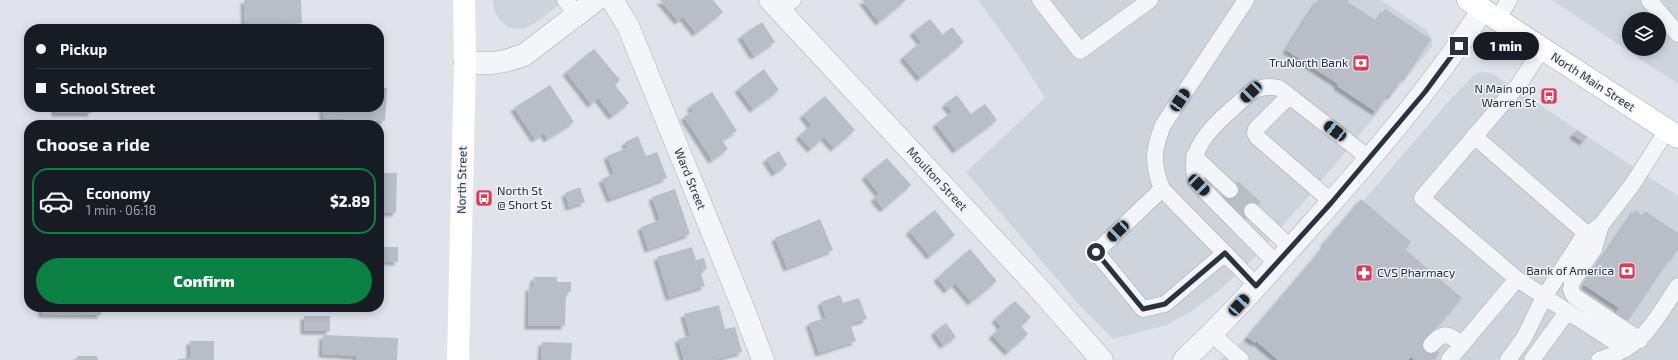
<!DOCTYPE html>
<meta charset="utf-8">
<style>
body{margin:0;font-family:"Exo 2",sans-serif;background:#20242c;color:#f1f3f6;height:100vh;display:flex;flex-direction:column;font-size:15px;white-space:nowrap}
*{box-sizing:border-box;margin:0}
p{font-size:13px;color:#9ea1a6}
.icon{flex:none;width:22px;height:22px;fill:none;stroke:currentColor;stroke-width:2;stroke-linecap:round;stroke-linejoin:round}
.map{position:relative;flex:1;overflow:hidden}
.sheet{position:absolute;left:24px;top:120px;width:360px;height:192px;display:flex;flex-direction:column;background:#171b24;border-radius:16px;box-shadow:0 2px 10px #0003}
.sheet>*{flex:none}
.hud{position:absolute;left:24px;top:24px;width:360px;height:88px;border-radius:16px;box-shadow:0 2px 10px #0003;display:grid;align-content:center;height:88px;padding:0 12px;background:#171b24}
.tools{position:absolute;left:1622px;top:12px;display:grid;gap:8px}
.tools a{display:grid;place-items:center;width:44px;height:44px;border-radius:50%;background:#171b24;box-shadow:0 2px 10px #0003;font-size:20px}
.end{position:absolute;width:18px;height:18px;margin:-9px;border:5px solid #283242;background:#fff;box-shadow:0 0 0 2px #fff}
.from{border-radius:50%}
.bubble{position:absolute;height:28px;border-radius:14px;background:#171b24;box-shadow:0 2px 10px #0003;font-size:13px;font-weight:800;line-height:28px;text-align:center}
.car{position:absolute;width:12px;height:24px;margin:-12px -6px;border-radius:5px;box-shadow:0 0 3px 1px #0007;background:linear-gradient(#222 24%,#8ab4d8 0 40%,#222 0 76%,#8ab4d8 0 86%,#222 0)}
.hud b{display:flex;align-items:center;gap:14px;height:38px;font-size:15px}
.hud b+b{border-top:1px solid #363941}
.hud i{width:10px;height:10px;background:#f1f3f6}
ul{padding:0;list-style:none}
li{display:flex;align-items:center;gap:12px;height:66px;margin:0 8px 6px;padding:0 4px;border:2px solid transparent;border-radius:16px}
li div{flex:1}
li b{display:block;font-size:15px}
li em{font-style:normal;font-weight:800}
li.selected{border-color:#0b8043}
li>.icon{width:36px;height:36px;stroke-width:1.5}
h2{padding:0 12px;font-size:18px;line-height:48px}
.primary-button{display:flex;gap:8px;margin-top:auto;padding:8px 12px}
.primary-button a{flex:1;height:46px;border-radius:24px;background:#0b8043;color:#fff;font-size:16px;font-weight:800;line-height:46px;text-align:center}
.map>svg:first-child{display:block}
.built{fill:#ced4dc;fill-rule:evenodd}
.building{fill:#b7bec7;filter:url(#shadow)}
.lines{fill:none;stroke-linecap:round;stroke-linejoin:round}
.service-casing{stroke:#a5abb4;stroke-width:17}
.minor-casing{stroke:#a5abb4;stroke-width:23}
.primary-casing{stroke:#9fa9b6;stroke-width:23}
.service{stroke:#f3f5f8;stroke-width:16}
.minor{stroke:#f3f5f8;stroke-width:22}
.secondary{stroke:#fff;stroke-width:22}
.primary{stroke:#fff;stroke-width:22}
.route{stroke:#283242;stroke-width:5}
.labels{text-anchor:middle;stroke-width:3;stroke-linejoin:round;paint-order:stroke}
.poi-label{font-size:12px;fill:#283242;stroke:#f0f3f7;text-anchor:end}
.street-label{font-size:12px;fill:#283242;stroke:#f0f3f7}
</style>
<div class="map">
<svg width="1678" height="360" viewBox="0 0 1678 360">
<defs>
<filter id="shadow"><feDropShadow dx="-3.5" dy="3.5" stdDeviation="1" flood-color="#0004"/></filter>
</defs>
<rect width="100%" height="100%" fill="#e0e4ea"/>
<path class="built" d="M493,0H566L532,25L523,29H517L508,27L500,21L494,10Z
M978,0H1380L1426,30L1432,39V47L1308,197L1254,258L1221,289L1192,311L1167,325L1113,339L1078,304L966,172L1045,98L1020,58Z
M1552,0H1678V84ZM1629,19H1659V49H1629Z
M1486,72L1493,74L1678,196V360H1220L1244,340L1448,102L1473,76L1477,73Z"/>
<path class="building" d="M244,0H301L302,23L245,25Z
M660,0H713L723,12L696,33L683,17L678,21Z
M862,0H906L879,22Z
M1318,0H1349L1348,2L1377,21L1385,9L1431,39L1406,77L1404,76L1391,95L1388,94L1376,112L1337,86L1338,84L1286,50Z
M930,19L943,35L952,27L964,42L920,78L903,57L921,42L913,32Z
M762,22L775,42L754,56L741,36Z
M594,49L620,80L615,85L629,103L612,116L598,98L591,104L566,72Z
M764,69L779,90L753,109L738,89Z
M550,85L574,122L547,139L544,133L535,139L514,108Z
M379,88H387L385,121L323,118V107H379Z
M712,92L737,131L722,140L728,149L712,160L684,117L693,111L690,106Z
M957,95L971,114L985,104L997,120L956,150L936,124L952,112L945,104Z
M825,96L855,130L834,148L824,137L811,149L799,136L811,125L803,115Z
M55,107H92V113H55Z
M1577,130L1587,137L1583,142L1573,135Z
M638,136L646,156L657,152L667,178L610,199L602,179L614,174L607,156L627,148L625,142Z
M779,151L787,165L775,173L766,159Z
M887,158L911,185L883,209L874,198L879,194L865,176Z
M379,173H397L396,213L379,212Z
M1238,181L1261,202L1243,220L1221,199Z
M580,187L585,202L569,207L565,193Z
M675,189L690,234L648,249L641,227L660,220L652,197Z
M1361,199L1411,242L1405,249L1462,298L1425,341L1440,353L1434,360H1415L1411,357L1408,360H1278L1256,341L1255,343L1247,337L1325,245L1324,243Z
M935,210L955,235L930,256L909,231Z
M1635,210L1642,215L1645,211L1678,233V250L1672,258L1671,257L1631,316L1629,315L1623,324L1612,318L1619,308L1584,285Z
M820,219L833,250L787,268L775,238Z
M379,231H384L383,247H398V262L383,261V279H379Z
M692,247L696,260L704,258L707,269L700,271L705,286L669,297L657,257Z
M970,249L997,281L971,302L955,283L947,290L937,278Z
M534,277H557V282H571V292H566L565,326H528L529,287L533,288Z
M840,295L843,303L859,298L867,319L850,324L856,341L819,353L809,323L826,318L821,302Z
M1015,301L1031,317L1021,326L1028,334L1008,352L992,335L1001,327L995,319Z
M719,305L725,329L735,327L742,352L712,360H684L678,339L690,336L684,314Z
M42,307H101V315L42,314Z
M304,316H330V331H304Z
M946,323L956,337L943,345L934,332Z
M323,335L398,338L397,360H356V356L322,354Z
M190,341H214V360H178V359L190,358Z
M542,342L572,343L571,360H541Z
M77,356H97L98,360H77Z"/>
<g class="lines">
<defs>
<path id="service" d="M565,0L577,15
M1040,0L1080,51L1150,0
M1246,0L1163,125C1153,150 1152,164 1162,189L1257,286
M1649,0L1678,34
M780,11L793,0
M1498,19L1509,0
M1542,49L1519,84L1422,198L1517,279L1626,349
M1289,96L1256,129L1255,133L1257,137L1332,202
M1474,136L1588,235
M1194,156L1230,190
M1162,189L1096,252L1143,309L1165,304L1225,253
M1252,211L1291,248
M1601,225L1594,249L1572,282L1571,290L1574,296L1640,340
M1277,264L1199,185C1178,147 1227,115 1251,92C1260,87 1269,86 1279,88L1369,158
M1212,334L1241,360
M1431,345C1444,331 1447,333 1462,345
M1449,360L1517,279
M1508,360L1524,338L1544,297L1581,240L1601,225L1632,185L1667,130
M1532,360L1567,312
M1599,360C1644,347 1653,323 1678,286"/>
<path id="minor" d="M612,0L628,26L742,305L763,360
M770,0L1033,282L1102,360
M465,63H493L505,61L524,55L596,0
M1184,360C1227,320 1266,276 1305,232C1368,162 1431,89 1483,9"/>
<path id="primary" d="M1468,0L1678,137"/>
</defs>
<use href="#service" class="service-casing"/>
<use href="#minor" class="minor-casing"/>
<use href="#primary" class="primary-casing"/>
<use href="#service" class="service"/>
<use href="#minor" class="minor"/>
<path class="secondary" d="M458,360L465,63L464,0"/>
<use href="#primary" class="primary"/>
</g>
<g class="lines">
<path class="route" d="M1096,252L1143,309L1165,304L1225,253L1256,286L1332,202L1425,92L1459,46"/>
</g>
<defs>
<symbol id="bank-square" viewBox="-11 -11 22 22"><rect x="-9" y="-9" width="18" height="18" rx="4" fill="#d53f5b" stroke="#f0f3f7"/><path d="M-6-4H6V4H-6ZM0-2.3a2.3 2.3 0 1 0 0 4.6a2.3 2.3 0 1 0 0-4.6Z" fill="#fff"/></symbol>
<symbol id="bus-square" viewBox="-11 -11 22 22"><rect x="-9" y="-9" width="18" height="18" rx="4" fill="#d53f5b" stroke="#f0f3f7"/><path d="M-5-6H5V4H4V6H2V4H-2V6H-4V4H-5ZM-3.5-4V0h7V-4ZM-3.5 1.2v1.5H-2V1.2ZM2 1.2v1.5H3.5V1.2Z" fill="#fff"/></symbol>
<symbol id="pharmacy-square" viewBox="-11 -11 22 22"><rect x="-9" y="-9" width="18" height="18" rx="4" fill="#d53f5b" stroke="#f0f3f7"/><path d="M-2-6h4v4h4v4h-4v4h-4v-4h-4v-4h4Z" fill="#fff"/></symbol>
</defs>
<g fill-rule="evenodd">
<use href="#bank-square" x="1351" y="53" width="20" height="20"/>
<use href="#bus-square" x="1539" y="86" width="20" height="20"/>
<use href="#bus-square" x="474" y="188" width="20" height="20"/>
<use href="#bank-square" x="1617" y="261" width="20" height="20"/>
<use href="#pharmacy-square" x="1354" y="263" width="20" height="20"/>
</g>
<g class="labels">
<g class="poi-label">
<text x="1348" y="67">TruNorth Bank</text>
<text x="1536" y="93">N Main opp<tspan x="1536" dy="14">Warren St</tspan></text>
<text x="497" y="195" text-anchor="start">North St<tspan x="497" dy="14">@ Short St</tspan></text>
<text x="1614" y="275">Bank of America</text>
<text x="1377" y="277" text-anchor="start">CVS Pharmacy</text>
</g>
<g class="street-label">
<text transform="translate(1593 82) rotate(33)" y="4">North Main Street</text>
<text transform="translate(690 179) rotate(68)" y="4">Ward Street</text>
<text transform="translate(937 179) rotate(47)" y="4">Moulton Street</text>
<text transform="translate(462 180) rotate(-89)" y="4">North Street</text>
</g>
</g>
</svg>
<div class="tools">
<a><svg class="icon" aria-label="layers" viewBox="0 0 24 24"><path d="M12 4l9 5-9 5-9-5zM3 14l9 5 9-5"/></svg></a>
</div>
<i class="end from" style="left:1096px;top:252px"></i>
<i class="end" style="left:1459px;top:46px"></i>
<div class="bubble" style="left:1473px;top:32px;width:66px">1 min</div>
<i class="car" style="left:1251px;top:92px;rotate:226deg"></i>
<i class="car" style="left:1180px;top:100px;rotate:34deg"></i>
<i class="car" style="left:1335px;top:131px;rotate:308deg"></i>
<i class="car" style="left:1199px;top:185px;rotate:135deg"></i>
<i class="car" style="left:1118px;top:231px;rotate:227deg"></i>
<i class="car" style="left:1239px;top:305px;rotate:42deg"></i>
<div class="hud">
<b><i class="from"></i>Pickup</b>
<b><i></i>School Street</b>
</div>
<section class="sheet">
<h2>Choose a ride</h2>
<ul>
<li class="selected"><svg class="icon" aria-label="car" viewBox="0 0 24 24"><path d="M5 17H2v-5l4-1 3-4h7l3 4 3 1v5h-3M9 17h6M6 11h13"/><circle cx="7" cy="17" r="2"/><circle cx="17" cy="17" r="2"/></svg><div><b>Economy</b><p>1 min · 06:18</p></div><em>$2.89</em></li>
</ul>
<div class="primary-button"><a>Confirm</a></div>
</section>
</div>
